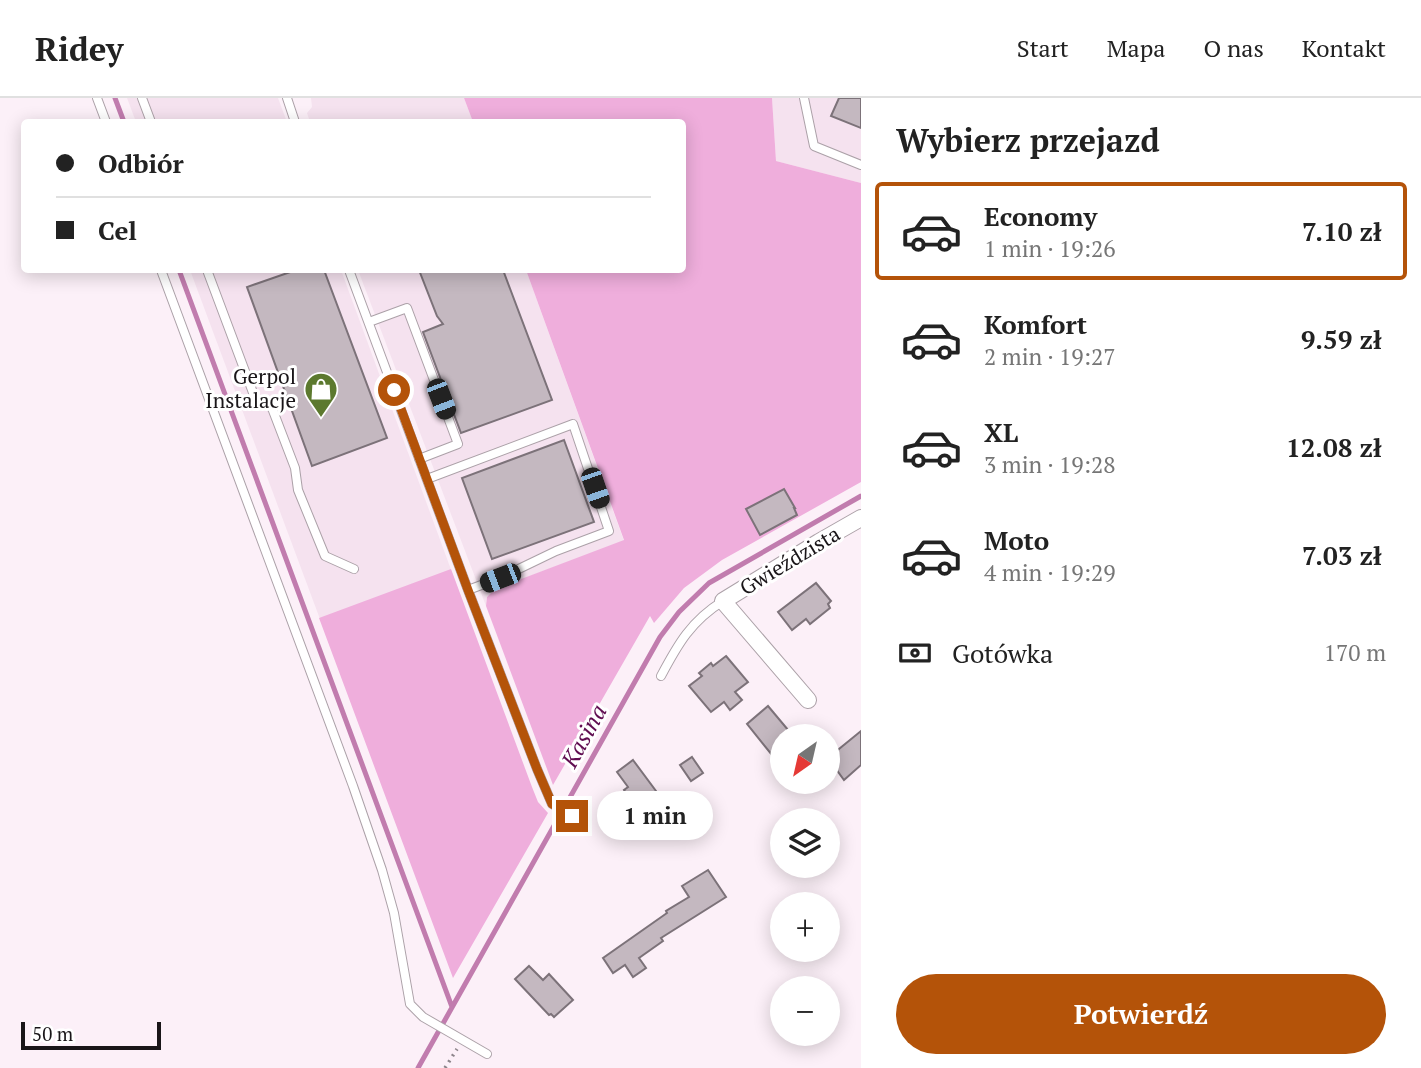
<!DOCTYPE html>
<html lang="pl">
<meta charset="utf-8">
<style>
body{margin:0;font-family:"PT Serif",serif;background:#f2f2f2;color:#222;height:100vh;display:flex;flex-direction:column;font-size:26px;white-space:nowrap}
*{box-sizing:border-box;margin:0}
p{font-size:23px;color:#767676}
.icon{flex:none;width:38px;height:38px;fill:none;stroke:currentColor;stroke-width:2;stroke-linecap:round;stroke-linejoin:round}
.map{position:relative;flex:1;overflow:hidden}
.panel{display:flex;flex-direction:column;background:#fff;width:560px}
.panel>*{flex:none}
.top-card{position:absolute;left:21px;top:21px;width:665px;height:154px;border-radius:7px;box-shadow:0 4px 18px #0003;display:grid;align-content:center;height:154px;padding:0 35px;background:#fff}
.needle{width:46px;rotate:214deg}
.fabs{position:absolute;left:770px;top:626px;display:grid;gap:14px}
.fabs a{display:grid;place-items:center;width:70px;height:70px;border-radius:50%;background:#fff;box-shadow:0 4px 18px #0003;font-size:35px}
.scale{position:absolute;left:21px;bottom:18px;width:140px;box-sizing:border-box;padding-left:7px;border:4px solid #191518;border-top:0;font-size:19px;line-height:24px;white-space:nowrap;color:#191518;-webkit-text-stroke:5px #fff;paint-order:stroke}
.end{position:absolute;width:32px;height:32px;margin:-16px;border:9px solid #b45309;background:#fff;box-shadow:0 0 0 4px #fff}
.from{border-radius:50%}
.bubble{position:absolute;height:49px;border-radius:24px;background:#fff;box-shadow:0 4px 18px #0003;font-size:23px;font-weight:700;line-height:49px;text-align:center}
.car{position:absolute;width:21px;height:42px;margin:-21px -10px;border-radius:9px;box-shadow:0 0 5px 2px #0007;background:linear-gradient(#222 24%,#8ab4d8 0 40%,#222 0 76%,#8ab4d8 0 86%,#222 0)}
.top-card b{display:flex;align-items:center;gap:24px;height:66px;font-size:26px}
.top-card b+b{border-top:2px solid #e0e0e0}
.top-card i{width:18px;height:18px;background:#222}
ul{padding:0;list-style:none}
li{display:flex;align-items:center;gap:21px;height:98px;margin:0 14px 10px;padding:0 21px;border:4px solid transparent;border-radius:7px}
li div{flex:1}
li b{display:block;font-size:26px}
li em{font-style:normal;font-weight:700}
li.selected{border-color:#b45309}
li>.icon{width:63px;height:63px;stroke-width:1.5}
h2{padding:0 35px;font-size:32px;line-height:84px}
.pay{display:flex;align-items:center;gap:18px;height:77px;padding:0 35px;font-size:26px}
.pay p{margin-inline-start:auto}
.primary-button{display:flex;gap:14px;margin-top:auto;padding:14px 35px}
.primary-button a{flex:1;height:80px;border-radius:42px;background:#b45309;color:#fff;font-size:28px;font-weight:700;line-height:80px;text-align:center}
header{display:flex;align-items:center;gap:42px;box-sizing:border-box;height:98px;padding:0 35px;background:#fff;border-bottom:2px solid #e0e0e0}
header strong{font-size:33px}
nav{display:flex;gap:38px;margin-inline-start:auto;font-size:24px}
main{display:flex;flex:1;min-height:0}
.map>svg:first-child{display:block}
.built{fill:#f5e2ef}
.green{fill:#efaedc}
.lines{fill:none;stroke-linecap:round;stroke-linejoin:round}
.stream{stroke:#c17cae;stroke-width:5}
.building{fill:#c4b8c0;stroke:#7c7279;stroke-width:2}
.service-casing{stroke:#aca1a8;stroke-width:10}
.minor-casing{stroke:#aca1a8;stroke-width:18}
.path{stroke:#8d858b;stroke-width:3.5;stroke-dasharray:2 5;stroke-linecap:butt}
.service{stroke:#fff;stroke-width:8}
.minor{stroke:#fff;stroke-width:16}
.route{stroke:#b45309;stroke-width:9}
.labels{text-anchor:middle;stroke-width:6;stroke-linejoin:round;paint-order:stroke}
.poi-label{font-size:21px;fill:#191518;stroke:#fff;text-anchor:end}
.street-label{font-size:21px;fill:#191518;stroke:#fff}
.water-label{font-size:23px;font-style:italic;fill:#600d51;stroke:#fff}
</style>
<header>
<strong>Ridey</strong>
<nav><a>Start</a><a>Mapa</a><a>O nas</a><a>Kontakt</a></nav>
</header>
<main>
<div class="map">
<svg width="861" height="970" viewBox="0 0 861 970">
<rect width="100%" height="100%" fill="#fcf0f8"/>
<path class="built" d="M127,0H278L287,24H136Z
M311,0H464L473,24H310L307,15L312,9Z
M772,0H861V85L776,63Z
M190,172H341L464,507L333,556Z
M358,172H526L624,443L495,491L487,499L486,508Z"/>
<path class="green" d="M464,0H772L776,63L861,85V384L722,462L684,490L654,525L650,518L553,687L486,508L487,499L495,491L624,442L526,172H682V24H473Z
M451,471L532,689L538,704L548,715L453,880L319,520Z"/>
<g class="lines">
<path class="stream" d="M115,0L124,24
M179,172L452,909
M418,970L660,539L679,514L709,485L861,398"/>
</g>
<path class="building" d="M839,0H861V30L831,18Z
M296,172H324L387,340L312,368L247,189Z
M419,172H503L552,302L461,335L423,234L443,226L437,218Z
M564,342L594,424L492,461L462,380Z
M784,391L795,410H794L797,417L760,437L746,411Z
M816,485L831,503L828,506L830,510L810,526L806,521L792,532L778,514Z
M726,558L748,584L735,594L742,602L730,612L724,604L711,614L689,588L702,578L699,575L711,565L713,568Z
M768,608L794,639H782V648L772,657L747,626Z
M861,633V667L844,682L828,660Z
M692,659L703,675L691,683L680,667Z
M633,662L656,693L635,708L624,692L628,689L617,674Z
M708,772L726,799L661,840L663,843L639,860L646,870L633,879L625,867L613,875L603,860L667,815L666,813L689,799L682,788Z
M529,868L543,882L549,876L573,902L554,919L551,916L549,917L515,881Z"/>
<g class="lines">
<defs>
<path id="service" d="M97,0L106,24
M142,0L151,24
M287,0L295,24
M804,0L814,48L861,67
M161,172L353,688L382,772L394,815L410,906L423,919L487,956
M207,172L255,300L272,310L295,370L298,392L325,458L354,471
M349,172L468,492L537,671L552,706L573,718
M369,224L407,210L458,346L419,361
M427,381L573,326L609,433L556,453L500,480L468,492
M661,578C678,546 691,523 723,503"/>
<path id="minor" d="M808,602L723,503L819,444L861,420"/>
</defs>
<use href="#service" class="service-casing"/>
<use href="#minor" class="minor-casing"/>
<path class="path" d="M445,970L457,951"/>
<use href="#service" class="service"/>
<use href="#minor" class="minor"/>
</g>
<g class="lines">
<path class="route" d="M394,292L468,492L537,671L552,706L572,718"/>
</g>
<defs>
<symbol id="shop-pin" viewBox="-11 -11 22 30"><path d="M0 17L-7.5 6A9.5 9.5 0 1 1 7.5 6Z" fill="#5c792e" stroke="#fff"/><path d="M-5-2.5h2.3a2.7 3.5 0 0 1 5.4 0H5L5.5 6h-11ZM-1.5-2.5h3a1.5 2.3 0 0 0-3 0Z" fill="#fff"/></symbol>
</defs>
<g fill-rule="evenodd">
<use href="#shop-pin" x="302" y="272" width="38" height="52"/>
</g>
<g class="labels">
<g class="poi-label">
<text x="296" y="286">Gerpol<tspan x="296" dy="24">Instalacje</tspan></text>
</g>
<g class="street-label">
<text transform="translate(790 463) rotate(-31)" y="7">Gwieździsta</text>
</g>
<g class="water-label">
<text transform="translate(584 638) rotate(-61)" y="8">Kasina</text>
</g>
</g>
</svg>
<div class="fabs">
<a><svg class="needle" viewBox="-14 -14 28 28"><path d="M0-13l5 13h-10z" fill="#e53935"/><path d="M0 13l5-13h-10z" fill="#767676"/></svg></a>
<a><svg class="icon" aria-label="layers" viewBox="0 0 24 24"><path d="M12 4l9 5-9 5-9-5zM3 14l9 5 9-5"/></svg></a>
<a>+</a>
<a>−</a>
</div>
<div class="scale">50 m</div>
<i class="end from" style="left:394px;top:292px"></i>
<i class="end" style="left:572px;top:718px"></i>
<div class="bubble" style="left:597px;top:693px;width:116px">1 min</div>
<i class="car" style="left:441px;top:301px;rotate:159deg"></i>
<i class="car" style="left:595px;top:390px;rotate:161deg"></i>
<i class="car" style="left:500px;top:480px;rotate:249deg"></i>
<div class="top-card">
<b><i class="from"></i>Odbiór</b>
<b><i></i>Cel</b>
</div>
</div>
<section class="panel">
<h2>Wybierz przejazd</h2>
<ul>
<li class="selected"><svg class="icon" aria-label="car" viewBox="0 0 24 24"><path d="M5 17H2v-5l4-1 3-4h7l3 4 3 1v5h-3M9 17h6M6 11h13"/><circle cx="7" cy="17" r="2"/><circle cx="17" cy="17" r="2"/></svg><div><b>Economy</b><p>1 min · 19:26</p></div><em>7.10 zł</em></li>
<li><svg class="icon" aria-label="car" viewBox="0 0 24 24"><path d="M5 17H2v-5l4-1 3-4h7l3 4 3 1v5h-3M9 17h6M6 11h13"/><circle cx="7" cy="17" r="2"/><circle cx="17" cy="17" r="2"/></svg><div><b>Komfort</b><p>2 min · 19:27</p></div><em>9.59 zł</em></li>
<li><svg class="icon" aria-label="car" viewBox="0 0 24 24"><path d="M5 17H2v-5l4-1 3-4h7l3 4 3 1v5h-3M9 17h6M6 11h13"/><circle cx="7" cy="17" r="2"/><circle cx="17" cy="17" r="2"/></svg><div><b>XL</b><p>3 min · 19:28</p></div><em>12.08 zł</em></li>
<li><svg class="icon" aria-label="car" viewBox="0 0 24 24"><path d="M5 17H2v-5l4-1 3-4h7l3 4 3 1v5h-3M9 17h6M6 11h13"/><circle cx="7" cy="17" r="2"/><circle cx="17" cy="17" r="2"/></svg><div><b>Moto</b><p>4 min · 19:29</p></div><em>7.03 zł</em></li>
</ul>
<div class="pay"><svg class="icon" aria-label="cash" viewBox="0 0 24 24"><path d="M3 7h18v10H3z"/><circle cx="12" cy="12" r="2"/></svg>Gotówka<p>170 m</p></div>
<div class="primary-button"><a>Potwierdź</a></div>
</section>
</main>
